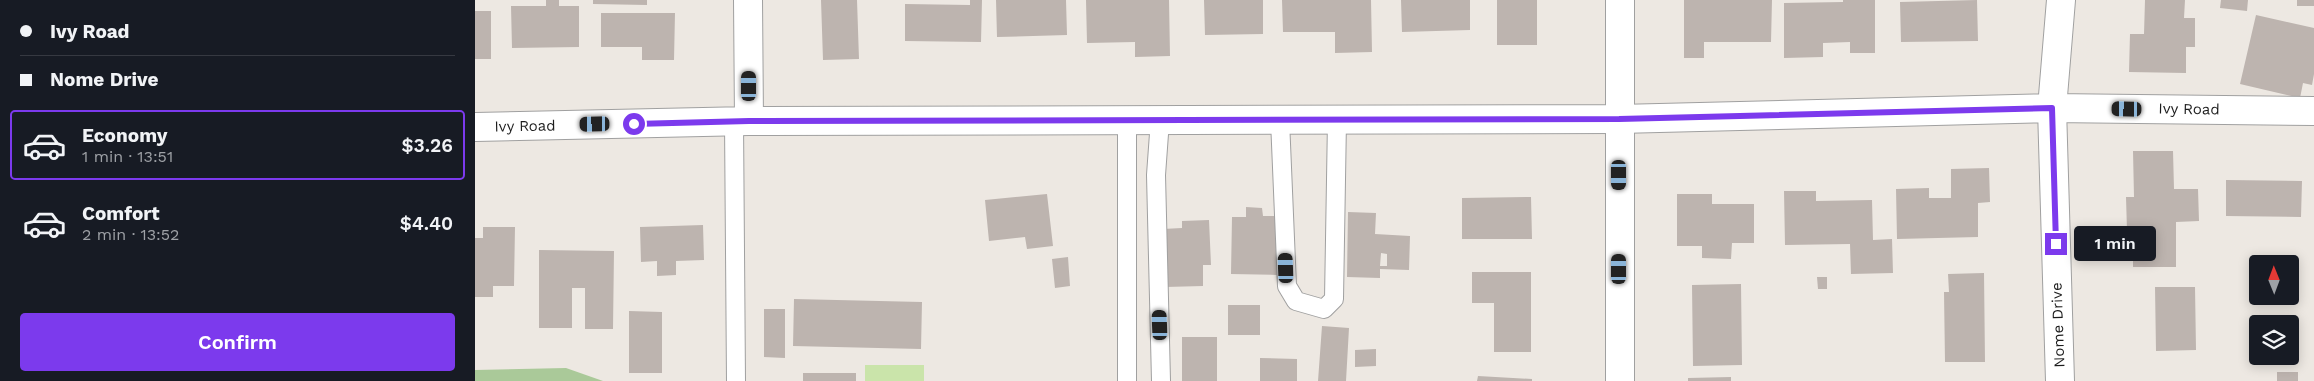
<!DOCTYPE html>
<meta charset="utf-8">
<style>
body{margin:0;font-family:"Work Sans",sans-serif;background:#242831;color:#f1f3f6;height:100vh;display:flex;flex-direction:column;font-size:19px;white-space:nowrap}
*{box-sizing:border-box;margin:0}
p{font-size:16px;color:#9ea1a6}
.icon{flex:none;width:28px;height:28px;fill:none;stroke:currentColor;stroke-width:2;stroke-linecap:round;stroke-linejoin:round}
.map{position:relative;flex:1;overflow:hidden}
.side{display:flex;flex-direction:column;background:#171b24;width:475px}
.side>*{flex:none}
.banner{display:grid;align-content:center;height:110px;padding:0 20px;background:#171b24}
.needle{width:32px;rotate:359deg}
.controls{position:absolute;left:1774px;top:255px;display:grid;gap:10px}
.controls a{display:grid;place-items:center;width:50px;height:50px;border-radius:5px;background:#171b24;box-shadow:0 2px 12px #0003;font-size:25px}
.end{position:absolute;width:22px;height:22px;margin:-11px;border:6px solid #7c3aed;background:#fff;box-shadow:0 0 0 2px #fff}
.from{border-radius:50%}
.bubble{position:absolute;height:35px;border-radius:5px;background:#171b24;box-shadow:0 2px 12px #0003;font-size:16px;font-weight:600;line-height:35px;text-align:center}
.car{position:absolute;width:15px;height:30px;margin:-15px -8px;border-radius:6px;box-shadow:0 0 4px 1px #0007;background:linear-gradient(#222 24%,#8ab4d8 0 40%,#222 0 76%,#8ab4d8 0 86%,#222 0)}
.banner b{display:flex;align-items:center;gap:18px;height:48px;font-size:19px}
.banner b+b{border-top:1px solid #363941}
.banner i{width:12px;height:12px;background:#f1f3f6}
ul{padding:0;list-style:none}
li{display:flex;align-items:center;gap:15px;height:70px;margin:0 10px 8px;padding:0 10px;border:2px solid transparent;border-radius:5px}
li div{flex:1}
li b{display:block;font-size:19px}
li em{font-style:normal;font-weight:600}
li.current{border-color:#7c3aed}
li>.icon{width:45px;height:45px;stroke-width:1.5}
.cta{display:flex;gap:10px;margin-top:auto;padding:10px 20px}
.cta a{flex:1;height:58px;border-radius:5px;background:#7c3aed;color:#fff;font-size:20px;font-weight:600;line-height:58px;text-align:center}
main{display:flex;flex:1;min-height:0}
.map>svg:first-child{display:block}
.grass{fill:#cae4aa}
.forest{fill:#aac999}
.building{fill:#bdb4af;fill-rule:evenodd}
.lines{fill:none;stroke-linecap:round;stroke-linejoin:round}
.service-casing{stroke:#a0a0a0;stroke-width:20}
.minor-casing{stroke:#a0a0a0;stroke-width:30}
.tertiary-casing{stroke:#a0a0a0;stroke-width:30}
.service{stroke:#fff;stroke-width:18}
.minor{stroke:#fff;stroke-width:28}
.tertiary{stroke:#fff;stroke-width:28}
.route{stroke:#7c3aed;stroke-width:6}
.labels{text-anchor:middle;stroke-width:5;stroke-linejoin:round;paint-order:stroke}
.street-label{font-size:15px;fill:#1c1c1c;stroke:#fff}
</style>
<main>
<section class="side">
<div class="banner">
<b><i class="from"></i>Ivy Road</b>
<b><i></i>Nome Drive</b>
</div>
<ul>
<li class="current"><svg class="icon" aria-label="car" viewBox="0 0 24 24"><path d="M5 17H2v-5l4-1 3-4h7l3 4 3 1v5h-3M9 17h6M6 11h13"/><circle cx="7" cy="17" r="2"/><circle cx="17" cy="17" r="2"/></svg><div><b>Economy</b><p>1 min · 13:51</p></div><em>$3.26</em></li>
<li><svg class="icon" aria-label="car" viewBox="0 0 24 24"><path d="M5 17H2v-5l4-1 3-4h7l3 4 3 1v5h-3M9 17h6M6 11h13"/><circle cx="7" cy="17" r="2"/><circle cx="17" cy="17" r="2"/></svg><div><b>Comfort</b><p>2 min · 13:52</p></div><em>$4.40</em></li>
</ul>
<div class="cta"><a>Confirm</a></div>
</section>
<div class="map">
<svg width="1839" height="381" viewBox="0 0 1839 381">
<rect width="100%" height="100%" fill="#ede8e2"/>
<path class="grass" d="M390,365H449V381H390Z"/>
<path class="forest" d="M91,368L128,381H0V370Z"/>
<path class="building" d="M71,0H84V6H104V47L37,48L36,6H71Z
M118,0H172V5L118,4Z
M346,0H382L384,59L348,60Z
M495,0H507L506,42L430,41V4L495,5Z
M521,0H591L592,35L522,37Z
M611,0H694L695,56L660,57V42L612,43Z
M729,0H788V34L730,35Z
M807,0H896L897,52L860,53V32H808Z
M926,0H995V30L927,32Z
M1022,0H1062V45H1022Z
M1209,0H1297L1296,42H1229V58H1209Z
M1368,0H1400V53H1375V42L1348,43V57L1309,58V3L1368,2Z
M1502,0L1503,41L1426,42L1425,2Z
M1670,0H1710L1709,18H1720V47H1711V73L1654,72L1655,34H1669Z
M1746,0H1773L1772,11L1745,8Z
M1822,0H1839V6H1822Z
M0,11H16V59H0Z
M126,13H200L199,60H167V47H126Z
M1781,15L1839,28V74L1837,85L1828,83L1825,98L1765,84Z
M1658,151H1698L1699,189H1723L1724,221L1701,222V267H1658V231H1652L1651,197H1659Z
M1514,168L1515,202L1503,203V237L1422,239L1421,189L1454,188V198H1476V169Z
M1751,180L1827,181L1826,217L1751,216Z
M1309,191H1341V201L1397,200L1398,240L1417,239L1418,273L1376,274L1375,244L1310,245Z
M572,194L578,246L552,249L550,237L514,241L510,200Z
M1202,194H1237V204H1279V243H1257L1256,259L1227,258V246H1202Z
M1056,197L1057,239H987V198Z
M771,207L787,208L788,216H804L803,275L756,274L757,217H771Z
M873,212L901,213L900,234L935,236L934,270L905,269V278L872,277ZM906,253L912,254V266H905Z
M734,220L736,265H728V286L690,287L688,229L707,228V221Z
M228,225L229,260L201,261V275L182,276V261L166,262L165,227Z
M8,227H40L39,286H18V297H0V238H8Z
M64,250L139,251L138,329H110V288H97V328H64Z
M593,257L595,286L580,288L577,259Z
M997,272H1056V352H1019V303H997Z
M1509,273L1510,362H1470L1469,292H1474L1473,274Z
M1342,277H1352V289H1343Z
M1266,284L1267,365L1218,366L1217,285Z
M1680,287H1720L1721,350L1681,351Z
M319,299L447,302L446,349L318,346Z
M753,305H785V335H753Z
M289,309H310V358L289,357Z
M154,311L187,312V373H154Z
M847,326L874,328L871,381H843Z
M707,337H742V381H707Z
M901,349V366L880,367V350Z
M785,358L822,359V381H785Z
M1802,372H1823V381H1802Z
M328,373H381V381H328Z
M1003,376L1057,379V381H1002Z
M1256,377V381H1213V378Z"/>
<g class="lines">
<defs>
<path id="service" d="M685,120L681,175L686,381
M805,120L812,286L821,301L849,309L859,299L862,120
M259,121L261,381
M652,381V120"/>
<path id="minor" d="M273,0L274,121
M0,127L274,121L1144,119L1577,108L1839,111
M1585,381L1577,108L1586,0"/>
<path id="tertiary" d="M1145,381V0"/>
</defs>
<use href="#service" class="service-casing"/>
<use href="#minor" class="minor-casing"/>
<use href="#tertiary" class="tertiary-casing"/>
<use href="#service" class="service"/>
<use href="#minor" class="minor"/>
<use href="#tertiary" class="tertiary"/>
</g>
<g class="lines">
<path class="route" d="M159,124L274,121L1144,119L1577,108L1581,244"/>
</g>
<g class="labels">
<g class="street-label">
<text transform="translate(1714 109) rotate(1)" y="5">Ivy Road</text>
<text transform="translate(50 126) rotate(-1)" y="5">Ivy Road</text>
<text transform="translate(1583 325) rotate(-92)" y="5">Nome Drive</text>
</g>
</g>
</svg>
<div class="controls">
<a><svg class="needle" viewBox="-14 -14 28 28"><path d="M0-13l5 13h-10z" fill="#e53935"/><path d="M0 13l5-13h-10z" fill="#9ea1a6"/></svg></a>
<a><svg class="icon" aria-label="layers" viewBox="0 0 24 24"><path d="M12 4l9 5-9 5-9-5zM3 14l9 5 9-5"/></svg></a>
</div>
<i class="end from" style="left:159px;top:124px"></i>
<i class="end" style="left:1581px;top:244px"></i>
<div class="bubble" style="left:1599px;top:226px;width:82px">1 min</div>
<i class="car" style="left:274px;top:86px;rotate:0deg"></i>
<i class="car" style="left:1652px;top:109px;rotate:271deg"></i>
<i class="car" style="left:120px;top:124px;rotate:269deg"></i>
<i class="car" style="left:1144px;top:175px;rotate:180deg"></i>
<i class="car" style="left:811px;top:268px;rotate:358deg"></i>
<i class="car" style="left:1144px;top:269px;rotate:0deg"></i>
<i class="car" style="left:685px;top:325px;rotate:358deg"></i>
</div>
</main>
